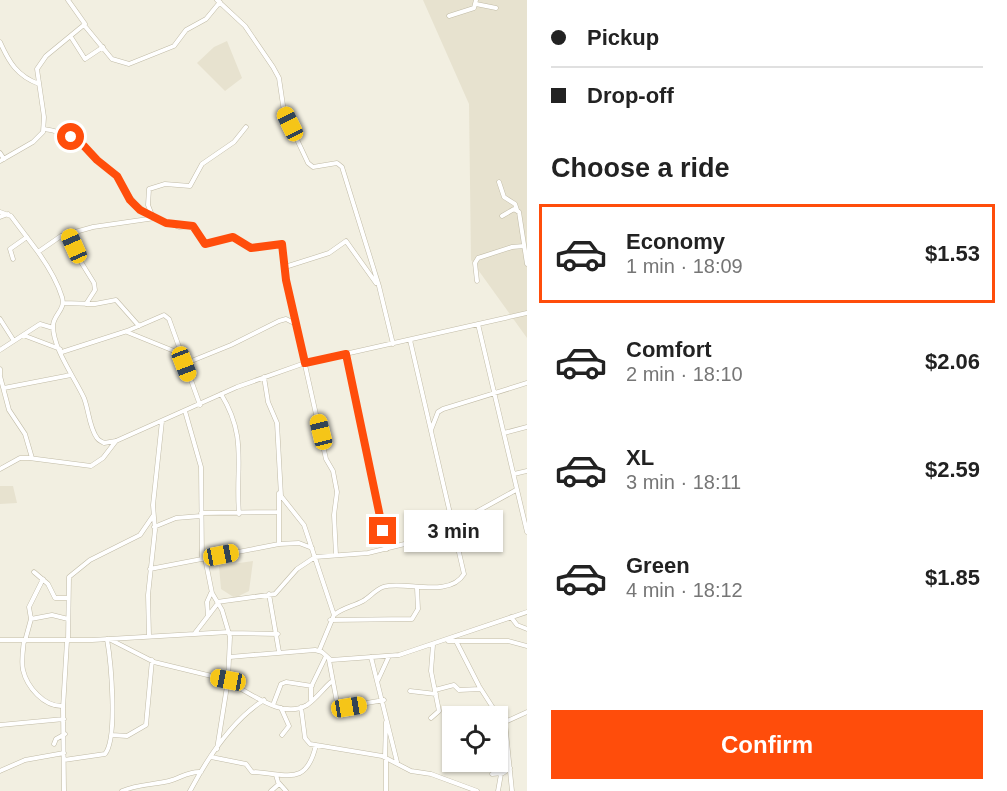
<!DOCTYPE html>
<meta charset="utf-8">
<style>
body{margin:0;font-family:Helvetica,sans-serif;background:#f6f6f6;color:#222;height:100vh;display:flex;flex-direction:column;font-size:22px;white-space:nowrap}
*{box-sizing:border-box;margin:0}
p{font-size:20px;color:#767676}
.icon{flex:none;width:33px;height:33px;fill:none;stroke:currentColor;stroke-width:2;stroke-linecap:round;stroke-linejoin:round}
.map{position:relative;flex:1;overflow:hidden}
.drawer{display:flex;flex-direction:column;background:#fff;width:480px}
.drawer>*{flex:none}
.top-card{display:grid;align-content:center;height:132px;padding:0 24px;background:#fff}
.controls{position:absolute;left:442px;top:706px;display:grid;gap:12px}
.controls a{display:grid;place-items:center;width:66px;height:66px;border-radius:0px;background:#fff;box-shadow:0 2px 4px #0004;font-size:30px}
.end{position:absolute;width:27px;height:27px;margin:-14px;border:8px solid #ff4d0b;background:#fff;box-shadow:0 0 0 3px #fff}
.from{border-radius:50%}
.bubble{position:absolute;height:42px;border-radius:0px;background:#fff;box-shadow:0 2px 4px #0004;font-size:20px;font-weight:700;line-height:42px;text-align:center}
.car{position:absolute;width:18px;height:36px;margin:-18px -9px;border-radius:8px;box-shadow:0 0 4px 2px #0007;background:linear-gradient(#f5c518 24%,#345 0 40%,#f5c518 0 76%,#345 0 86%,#f5c518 0)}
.top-card b{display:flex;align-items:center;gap:21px;height:57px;font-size:22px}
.top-card b+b{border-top:2px solid #e0e0e0}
.top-card i{width:15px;height:15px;background:#222}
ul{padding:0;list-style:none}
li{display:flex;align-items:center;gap:18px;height:99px;margin:0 12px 9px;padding:0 12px;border:3px solid transparent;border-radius:0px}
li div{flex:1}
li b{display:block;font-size:22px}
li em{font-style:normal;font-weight:700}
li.selected{border-color:#ff4d0b}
li>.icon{width:54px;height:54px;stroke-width:1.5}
h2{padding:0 24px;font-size:27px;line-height:72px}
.cta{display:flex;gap:12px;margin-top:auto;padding:12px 24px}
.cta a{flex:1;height:69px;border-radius:0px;background:#ff4d0b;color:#fff;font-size:24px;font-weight:700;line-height:69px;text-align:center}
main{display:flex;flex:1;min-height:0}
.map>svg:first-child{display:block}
.residential{fill:#e7e2cf}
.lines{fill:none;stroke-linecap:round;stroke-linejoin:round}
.street-casing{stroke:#c1bba6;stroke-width:5}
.street{stroke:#fff;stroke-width:4}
.route{stroke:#ff4d0b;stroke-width:8}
</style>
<main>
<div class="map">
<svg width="527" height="791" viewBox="0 0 527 791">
<rect width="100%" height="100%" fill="#f2efe1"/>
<path class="residential" d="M423,0H527V338L471,260L469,104Z
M227,41L242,78L225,91L197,63L214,47Z
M0,486H13L17,503L0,504Z
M253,561L249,591L235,598L221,589L219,566Z"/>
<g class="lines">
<defs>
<path id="street" d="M217,0L245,26L273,67L279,78L284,112L308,163L313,167L337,163L342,167L379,286L393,344
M476,4L496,8
M449,16L474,8L476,0
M84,25L112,59L129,64L174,46L186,30L206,19L220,2
M71,37L85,59L103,47
M0,42C9,62 17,76 39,84
M44,129C68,132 80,143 96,159C102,166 112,170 117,178C129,194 132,206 152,215
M0,153L4,159
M0,161L33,142L43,132L44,117L37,69L46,56L85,24L68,0
M499,182L504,197L515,204L517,210
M0,212L11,216L38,252L61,236L93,227L155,218L179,227L193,226L205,244L233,237L251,248L282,244L286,280L326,459L333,471L337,492L334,515L336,555
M502,216L514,209L519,212L527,264
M0,217L8,214
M153,218L148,205L149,189L165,184L190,186L202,164L234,142L246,127
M68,233L81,262L94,283L95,290L86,304
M38,252C48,266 57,281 62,297C66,310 53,315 53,326C53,349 75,378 84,398C89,411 89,427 97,438C99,441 101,441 104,443L116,441L237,387L305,363L527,313
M13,259L10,249L27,237
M285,267L329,253L346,241L376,283
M477,281L475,263L478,258L512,247L524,246
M63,303L95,304L116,300L139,326
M0,319L14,341
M478,324L527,532
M127,332L179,353
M23,335L60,349
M0,350L40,324L53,328
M62,352L127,331L164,315L169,319L200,405
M346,354L387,549
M184,364L231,345L279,321L286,319L296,324
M0,369V375
M0,376L9,410L25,434L32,458
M264,377L268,402L277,423L281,496L304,525L334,615
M4,388L71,375
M221,394C248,438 235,466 239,514
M185,411L201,467L202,559
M431,430L438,412L443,409L527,383
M504,433L527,427
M0,469L20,458H29L91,466L103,458L116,441
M514,474L527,471
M201,513L278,512
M154,527L176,518L201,516
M279,544V493
M205,558L212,593L222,610L230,637L228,680L217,749
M150,569L279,544L299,543L312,548
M34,572L48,584L55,598H68
M269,594L279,652
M217,602L275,594L297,569L315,557L368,553L429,538L516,490
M208,616L207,602L211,593
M511,617L517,625L527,629
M31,619L29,607L43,579
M330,620L412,619L418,609L417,588
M195,633L218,603
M229,633L278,634
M149,636L148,595L155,530L153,505L162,421
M0,640H92L229,632
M24,640C23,650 21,661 23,670C27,687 44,707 63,706
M111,640L154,662L228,680
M25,641L31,619L52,615L68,619
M68,641L69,577L90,560L140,535L153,516
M448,641H508L527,646
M456,641L479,686L504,725
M319,651L334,615C342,608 354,606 363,601C370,597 375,590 383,587C403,580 449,599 464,574L410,340
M230,657L315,650L322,652L331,660L399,655L527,612
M371,657L397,762
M329,660L338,708L384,700
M378,680L389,656
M228,682C250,692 282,720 307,705C316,699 323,689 331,682
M435,690L454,685L459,690L480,689
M410,691L436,694
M311,700V687L326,656
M273,705L281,684L286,682L312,686
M301,707L305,738L310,744L382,756L411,771L431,774L477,791
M281,708L289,726L282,735
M431,718L439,711L431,671L433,645
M0,725L64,719
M112,735L127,736L146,725L152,660
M54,744L56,739L65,734
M211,757L246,764L252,772C286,773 306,788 316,745
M385,757L386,722
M386,758V791
M64,760L105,754C118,738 111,662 107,639
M0,771L25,760L64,753
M492,774L503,773L510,768
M276,775L278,782L286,791
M64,791L63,708L67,641
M122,791C138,784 153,785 169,781C181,778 188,771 201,772
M190,791C207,759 232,720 264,700
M271,791L279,784
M498,791L501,774
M512,791L505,722L527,712"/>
</defs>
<use href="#street" class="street-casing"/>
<use href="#street" class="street"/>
</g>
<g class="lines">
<path class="route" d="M71,137L84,146L97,160L117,176L130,200L140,210L166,223L193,226L205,244L233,237L251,248L282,244L286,280L305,363L346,354L383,531"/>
</g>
</svg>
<div class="controls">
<a><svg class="icon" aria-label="locate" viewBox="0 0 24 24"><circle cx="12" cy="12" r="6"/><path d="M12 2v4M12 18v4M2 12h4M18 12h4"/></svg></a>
</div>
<i class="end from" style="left:71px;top:137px"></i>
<i class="end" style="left:383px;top:531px"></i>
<div class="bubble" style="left:404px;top:510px;width:99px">3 min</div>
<i class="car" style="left:290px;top:124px;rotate:334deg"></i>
<i class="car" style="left:74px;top:246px;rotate:336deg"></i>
<i class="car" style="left:184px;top:364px;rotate:159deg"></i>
<i class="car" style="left:321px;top:432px;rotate:346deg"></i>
<i class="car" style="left:221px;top:555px;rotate:79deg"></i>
<i class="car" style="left:228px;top:680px;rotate:281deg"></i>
<i class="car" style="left:349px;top:707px;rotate:81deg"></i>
</div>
<section class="drawer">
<div class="top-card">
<b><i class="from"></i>Pickup</b>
<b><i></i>Drop-off</b>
</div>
<h2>Choose a ride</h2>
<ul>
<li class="selected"><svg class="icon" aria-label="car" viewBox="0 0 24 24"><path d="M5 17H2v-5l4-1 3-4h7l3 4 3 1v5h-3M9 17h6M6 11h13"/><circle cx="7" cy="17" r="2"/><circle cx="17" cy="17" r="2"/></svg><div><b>Economy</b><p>1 min · 18:09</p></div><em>$1.53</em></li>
<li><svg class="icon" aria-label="car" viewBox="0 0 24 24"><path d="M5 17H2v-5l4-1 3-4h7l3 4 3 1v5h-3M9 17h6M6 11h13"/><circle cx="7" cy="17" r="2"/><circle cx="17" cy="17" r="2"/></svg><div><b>Comfort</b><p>2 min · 18:10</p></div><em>$2.06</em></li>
<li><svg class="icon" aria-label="car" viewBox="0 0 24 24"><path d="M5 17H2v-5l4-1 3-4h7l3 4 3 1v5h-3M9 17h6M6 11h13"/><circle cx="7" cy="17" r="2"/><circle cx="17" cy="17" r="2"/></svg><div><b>XL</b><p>3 min · 18:11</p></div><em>$2.59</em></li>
<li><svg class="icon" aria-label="car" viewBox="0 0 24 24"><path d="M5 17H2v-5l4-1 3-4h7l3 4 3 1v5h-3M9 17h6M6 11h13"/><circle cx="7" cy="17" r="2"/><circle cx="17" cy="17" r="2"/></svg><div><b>Green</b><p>4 min · 18:12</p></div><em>$1.85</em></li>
</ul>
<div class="cta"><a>Confirm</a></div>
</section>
</main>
